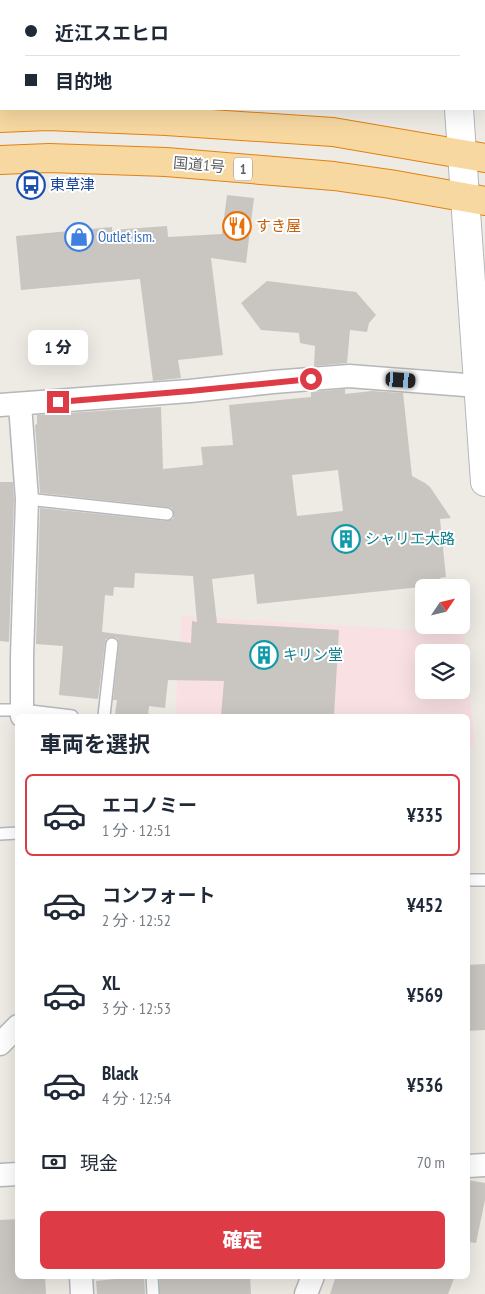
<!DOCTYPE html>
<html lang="ja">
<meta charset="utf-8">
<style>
body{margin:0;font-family:"PT Sans Narrow","Noto Sans JP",sans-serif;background:#f6f6f7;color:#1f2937;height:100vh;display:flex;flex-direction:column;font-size:19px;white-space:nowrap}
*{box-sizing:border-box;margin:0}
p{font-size:16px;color:#747a83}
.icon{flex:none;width:28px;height:28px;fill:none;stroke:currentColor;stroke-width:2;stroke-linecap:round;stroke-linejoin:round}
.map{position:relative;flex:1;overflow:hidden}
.details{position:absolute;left:15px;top:714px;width:455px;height:565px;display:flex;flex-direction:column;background:#fff;border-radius:8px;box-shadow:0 5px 20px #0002}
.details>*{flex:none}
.top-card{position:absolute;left:0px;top:0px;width:485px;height:110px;box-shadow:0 5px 20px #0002;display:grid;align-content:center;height:110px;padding:0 25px;background:#fff}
.needle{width:32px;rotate:55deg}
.fabs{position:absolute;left:415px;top:579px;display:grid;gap:10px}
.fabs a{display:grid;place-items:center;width:55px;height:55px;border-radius:8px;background:#fff;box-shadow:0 5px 20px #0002;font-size:25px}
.end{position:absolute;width:22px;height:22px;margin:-11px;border:6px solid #dd3b46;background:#fff;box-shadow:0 0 0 2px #fff}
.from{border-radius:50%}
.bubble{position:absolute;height:35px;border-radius:8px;background:#fff;box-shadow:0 5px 20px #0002;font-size:16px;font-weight:800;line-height:35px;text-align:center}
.car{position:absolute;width:15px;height:30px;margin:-15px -8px;border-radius:6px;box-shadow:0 0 4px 1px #0007;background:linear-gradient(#222 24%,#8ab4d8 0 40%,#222 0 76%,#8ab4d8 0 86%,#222 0)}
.top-card b{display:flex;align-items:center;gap:18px;height:48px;font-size:19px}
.top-card b+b{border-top:1px solid #e0e1e3}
.top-card i{width:12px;height:12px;background:#1f2937}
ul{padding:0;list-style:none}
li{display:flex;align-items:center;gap:15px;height:82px;margin:0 10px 8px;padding:0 15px;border:2px solid transparent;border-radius:8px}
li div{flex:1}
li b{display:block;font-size:19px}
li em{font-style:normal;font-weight:800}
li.selected{border-color:#dd3b46}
li>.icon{width:45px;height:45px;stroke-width:1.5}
h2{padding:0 25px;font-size:22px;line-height:60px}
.pay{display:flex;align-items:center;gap:12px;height:55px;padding:0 25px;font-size:19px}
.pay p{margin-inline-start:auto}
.cta{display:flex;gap:10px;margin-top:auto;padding:10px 25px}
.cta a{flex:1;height:58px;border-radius:8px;background:#dd3b46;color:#fff;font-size:20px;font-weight:800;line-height:58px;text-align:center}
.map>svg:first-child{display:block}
.medical{fill:#f9e1e3;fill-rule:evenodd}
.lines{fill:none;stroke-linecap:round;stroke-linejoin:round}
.stream{stroke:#a9e1f9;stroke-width:7}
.building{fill:#c9c5c1;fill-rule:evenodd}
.service-casing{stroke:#b5b7ba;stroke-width:14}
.minor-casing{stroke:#b5b7ba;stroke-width:25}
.tertiary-casing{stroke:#b5b7ba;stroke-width:30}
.secondary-casing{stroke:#b3b8bb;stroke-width:30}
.trunk-casing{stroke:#e28210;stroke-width:30}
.service{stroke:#fff;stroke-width:11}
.minor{stroke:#fff;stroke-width:22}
.tertiary{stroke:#fff;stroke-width:28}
.secondary{stroke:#fff;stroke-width:28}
.trunk{stroke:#f7d8a1;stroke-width:28}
.route{stroke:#dd3b46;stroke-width:6}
.labels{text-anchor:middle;stroke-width:4;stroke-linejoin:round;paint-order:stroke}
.shield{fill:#fff;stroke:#8d9092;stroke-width:1}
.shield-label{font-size:14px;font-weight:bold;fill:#5c6164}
.street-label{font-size:15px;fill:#5c6164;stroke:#fff}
.transit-label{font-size:15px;fill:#164399;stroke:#fff;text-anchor:start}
.food-label{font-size:15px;fill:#c56008;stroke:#fff;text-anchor:start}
.shop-label{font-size:15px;fill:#366cbe;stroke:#fff;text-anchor:start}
.culture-label{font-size:15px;fill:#0d838f;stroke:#fff;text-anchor:start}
</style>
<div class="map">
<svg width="485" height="1294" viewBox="0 0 485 1294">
<rect width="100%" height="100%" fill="#eeeae4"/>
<path class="medical" d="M182,616L464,633L475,747H468V716H175ZM424,652H461V690H424Z"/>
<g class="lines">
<path class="stream" d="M159,1276L160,1294"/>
</g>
<path class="building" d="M227,195L254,198L246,263L211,258L223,355L178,360L181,378L153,381L140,279L21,290L16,236L112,227V230L167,226L168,237L222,234Z
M267,281L356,292L376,315L369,323L367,332L350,330L347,363L314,366L315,346L300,343L299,333L261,330L241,303Z
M345,389V394L372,391L403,393L412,476L425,483L430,487L451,518L440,519L446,577L440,578V585L257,604L254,574L212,579L217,623L339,630L334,716H221L224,681L168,680L165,708L149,706L148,716H125V715L115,714L117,700H113L119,644L117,638L112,637L106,639L105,643L98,699L59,695L63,646L36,644L40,508L166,521L173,519L174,514L172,508L168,507L40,493L35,425L37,424V415L161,407L163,469L203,465L201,447L233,445L229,405L311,397V392ZM338,470L343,511L297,516L292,475ZM135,573L193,576L197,622L192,621L191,643L102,632L105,595L113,596L114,587L134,588Z
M0,482H13L14,499L9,642L0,641Z
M485,964V1030L468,1031V965Z
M468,1180L485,1183V1200L476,1243L468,1242Z
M18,1219V1276H45L46,1294H0V1220Z
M144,1276L145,1294H97L96,1281Z
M160,1276H250L251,1294H160Z
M336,1276H455L448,1294H330Z"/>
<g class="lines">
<defs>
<path id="service" d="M27,499L167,514
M0,710H22L72,716
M104,716L112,644
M0,834L18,833
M468,880H485
M152,1276L153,1294"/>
<path id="minor" d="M390,0H481
M0,405L190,391L273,382L349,376L478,386
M20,405L27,499L22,657V716
M0,1044L18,1026
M468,1166L485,1165
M0,1175L18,1174
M81,1276L82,1294
M306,1294L313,1276"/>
<path id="tertiary" d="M465,197L485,482"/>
<path id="secondary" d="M455,0V1
M459,109L465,197"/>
<path id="trunk" d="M0,118L48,116L166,121L333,132L485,158
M0,160L49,158L166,162L334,176L390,184L485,201"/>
</defs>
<use href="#service" class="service-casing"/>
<use href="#minor" class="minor-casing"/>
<use href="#tertiary" class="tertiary-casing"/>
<use href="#secondary" class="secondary-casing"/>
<use href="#trunk" class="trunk-casing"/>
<use href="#service" class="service"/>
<use href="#minor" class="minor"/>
<use href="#tertiary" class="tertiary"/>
<use href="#secondary" class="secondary"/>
<use href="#trunk" class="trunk"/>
</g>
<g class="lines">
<path class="route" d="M58,402L190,391L311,379"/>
</g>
<defs>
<symbol id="bus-ring" viewBox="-11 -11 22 22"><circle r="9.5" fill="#fff" stroke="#1a4fb4" stroke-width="1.5"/><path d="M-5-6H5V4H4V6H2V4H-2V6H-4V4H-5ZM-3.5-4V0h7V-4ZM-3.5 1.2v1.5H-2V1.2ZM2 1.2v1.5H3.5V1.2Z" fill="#1a4fb4"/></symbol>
<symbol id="restaurant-ring" viewBox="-11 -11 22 22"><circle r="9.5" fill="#fff" stroke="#e8710a" stroke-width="1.5"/><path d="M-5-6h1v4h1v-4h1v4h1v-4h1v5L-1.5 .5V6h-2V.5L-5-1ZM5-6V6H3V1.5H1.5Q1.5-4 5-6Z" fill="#e8710a"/></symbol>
<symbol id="shop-ring" viewBox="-11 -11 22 22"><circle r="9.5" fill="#fff" stroke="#3f7fe0" stroke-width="1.5"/><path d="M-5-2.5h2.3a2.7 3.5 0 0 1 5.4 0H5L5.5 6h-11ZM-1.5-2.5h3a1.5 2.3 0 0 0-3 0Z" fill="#3f7fe0"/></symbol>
<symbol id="building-ring" viewBox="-11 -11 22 22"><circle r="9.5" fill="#fff" stroke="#0f9aa8" stroke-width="1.5"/><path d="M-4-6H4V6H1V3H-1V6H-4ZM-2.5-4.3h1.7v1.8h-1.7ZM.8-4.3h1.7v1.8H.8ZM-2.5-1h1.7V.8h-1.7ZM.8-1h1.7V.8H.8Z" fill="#0f9aa8"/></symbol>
</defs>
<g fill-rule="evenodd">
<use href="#bus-ring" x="15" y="169" width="32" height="32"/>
<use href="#restaurant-ring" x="221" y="210" width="32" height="32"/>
<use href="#shop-ring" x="63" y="221" width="32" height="32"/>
<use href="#building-ring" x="330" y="523" width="32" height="32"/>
<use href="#building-ring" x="248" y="639" width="32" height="32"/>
</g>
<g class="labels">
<rect class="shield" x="234" y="157.5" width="18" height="23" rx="4"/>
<g class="shield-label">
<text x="243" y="174">1</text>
</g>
<g class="street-label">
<text transform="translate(199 165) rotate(5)" y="5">国道1号</text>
</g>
<g class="transit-label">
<text x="50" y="190">東草津</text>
</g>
<g class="food-label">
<text x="256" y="231">すき屋</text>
</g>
<g class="shop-label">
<text x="98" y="242">Outlet ism.</text>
</g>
<g class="culture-label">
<text x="365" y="544">シャリエ大路</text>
<text x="283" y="660">キリン堂</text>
</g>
</g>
</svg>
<div class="fabs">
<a><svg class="needle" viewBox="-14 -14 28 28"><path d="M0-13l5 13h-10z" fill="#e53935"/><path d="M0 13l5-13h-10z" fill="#747a83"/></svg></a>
<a><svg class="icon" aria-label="layers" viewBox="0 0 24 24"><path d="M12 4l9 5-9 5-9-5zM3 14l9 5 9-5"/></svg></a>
</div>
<i class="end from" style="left:311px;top:379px"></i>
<i class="end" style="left:58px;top:402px"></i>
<div class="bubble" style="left:28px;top:330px;width:60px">1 分</div>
<i class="car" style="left:401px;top:380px;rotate:94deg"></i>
<div class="top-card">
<b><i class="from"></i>近江スエヒロ</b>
<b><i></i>目的地</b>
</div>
<section class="details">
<h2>車両を選択</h2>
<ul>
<li class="selected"><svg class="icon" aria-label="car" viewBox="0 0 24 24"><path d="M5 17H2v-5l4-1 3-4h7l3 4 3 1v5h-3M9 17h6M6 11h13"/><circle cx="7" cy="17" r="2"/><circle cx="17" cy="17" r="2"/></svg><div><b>エコノミー</b><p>1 分 · 12:51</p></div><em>¥335</em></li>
<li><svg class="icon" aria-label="car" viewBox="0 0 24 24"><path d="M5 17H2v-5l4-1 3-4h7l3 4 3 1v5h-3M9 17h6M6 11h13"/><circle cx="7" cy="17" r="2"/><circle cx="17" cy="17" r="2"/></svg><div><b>コンフォート</b><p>2 分 · 12:52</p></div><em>¥452</em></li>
<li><svg class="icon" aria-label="car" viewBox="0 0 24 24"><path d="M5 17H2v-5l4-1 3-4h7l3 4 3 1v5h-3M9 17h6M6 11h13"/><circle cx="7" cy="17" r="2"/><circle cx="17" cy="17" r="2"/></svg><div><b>XL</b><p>3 分 · 12:53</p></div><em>¥569</em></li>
<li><svg class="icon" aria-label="car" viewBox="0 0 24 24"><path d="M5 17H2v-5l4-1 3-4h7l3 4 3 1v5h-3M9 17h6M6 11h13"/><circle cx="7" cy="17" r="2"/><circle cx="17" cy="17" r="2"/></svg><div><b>Black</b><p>4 分 · 12:54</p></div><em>¥536</em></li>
</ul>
<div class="pay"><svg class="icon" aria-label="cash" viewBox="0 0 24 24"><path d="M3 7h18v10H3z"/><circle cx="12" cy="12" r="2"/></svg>現金<p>70 m</p></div>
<div class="cta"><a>確定</a></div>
</section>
</div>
